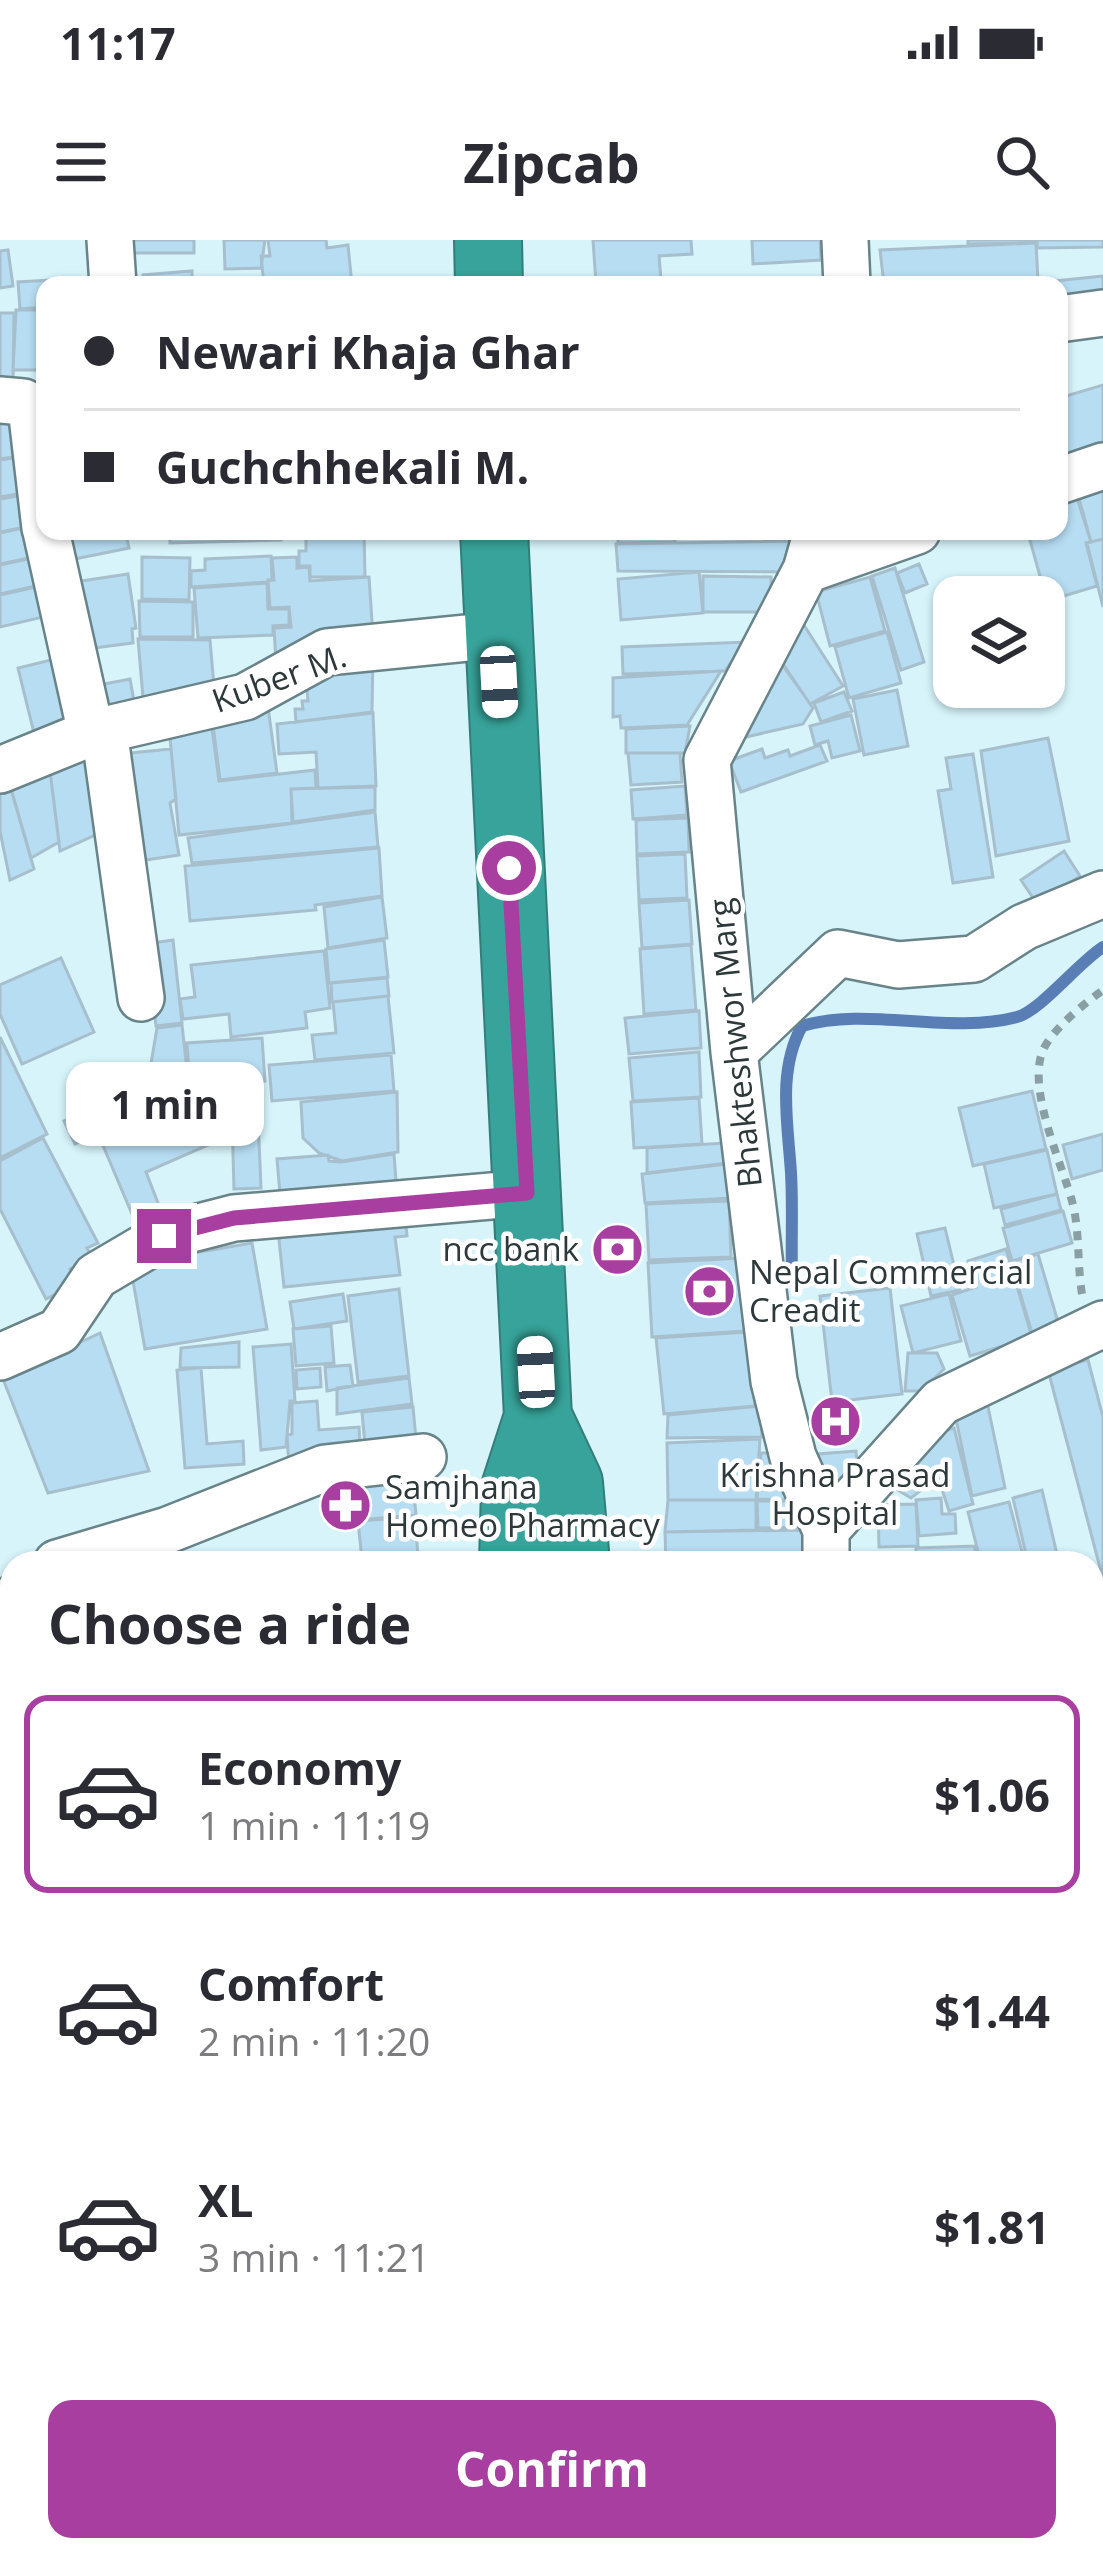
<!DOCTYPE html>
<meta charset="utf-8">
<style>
body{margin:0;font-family:"Open Sans",sans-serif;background:#f7f7f7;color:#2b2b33;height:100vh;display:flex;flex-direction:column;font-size:45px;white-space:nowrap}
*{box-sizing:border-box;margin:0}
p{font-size:39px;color:#7c7c81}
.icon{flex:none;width:66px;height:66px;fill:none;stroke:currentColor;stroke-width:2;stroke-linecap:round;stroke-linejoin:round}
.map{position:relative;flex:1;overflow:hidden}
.side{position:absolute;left:0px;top:1311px;width:1104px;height:1011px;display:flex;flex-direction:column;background:#fff;border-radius:36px 36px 0 0;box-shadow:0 3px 9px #0004}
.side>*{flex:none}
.hud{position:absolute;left:36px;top:36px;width:1032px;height:264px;border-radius:24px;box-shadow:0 3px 9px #0004;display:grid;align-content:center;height:264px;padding:0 48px;background:#fff}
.controls{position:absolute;left:933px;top:336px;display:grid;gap:24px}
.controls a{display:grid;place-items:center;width:132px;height:132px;border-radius:24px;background:#fff;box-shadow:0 3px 9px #0004;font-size:60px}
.end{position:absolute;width:54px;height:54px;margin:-27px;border:15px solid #a83e9f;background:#fff;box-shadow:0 0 0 6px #fff}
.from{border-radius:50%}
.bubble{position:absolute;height:84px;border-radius:24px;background:#fff;box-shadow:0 3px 9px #0004;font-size:39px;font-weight:700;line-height:84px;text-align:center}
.car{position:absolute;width:36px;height:72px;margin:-36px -18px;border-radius:15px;box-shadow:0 0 9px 3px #0007;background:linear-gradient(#fff 24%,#345 0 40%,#fff 0 76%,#345 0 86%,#fff 0)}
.hud b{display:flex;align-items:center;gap:42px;height:114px;font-size:45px}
.hud b+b{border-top:3px solid #e1e1e2}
.hud i{width:30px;height:30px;background:#2b2b33}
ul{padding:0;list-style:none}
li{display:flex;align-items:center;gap:36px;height:198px;margin:0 24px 18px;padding:0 24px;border:6px solid transparent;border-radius:24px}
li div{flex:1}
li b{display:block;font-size:45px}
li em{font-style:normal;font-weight:700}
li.selected{border-color:#a83e9f}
li>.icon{width:108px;height:108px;stroke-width:1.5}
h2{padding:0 48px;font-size:54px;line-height:144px}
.cta{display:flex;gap:24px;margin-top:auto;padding:24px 48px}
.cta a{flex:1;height:138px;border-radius:24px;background:#a83e9f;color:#fff;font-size:48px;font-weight:700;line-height:138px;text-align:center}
.status{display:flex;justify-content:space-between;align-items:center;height:84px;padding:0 60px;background:#fff;direction:ltr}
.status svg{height:33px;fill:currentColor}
header{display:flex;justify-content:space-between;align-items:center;height:156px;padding:0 48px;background:#fff;font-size:54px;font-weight:700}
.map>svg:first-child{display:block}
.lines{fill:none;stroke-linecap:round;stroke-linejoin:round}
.stream{stroke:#587eb5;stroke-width:12}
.building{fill:#b7ddf3;stroke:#a7becc;stroke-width:3}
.minor-casing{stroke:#698489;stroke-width:50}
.major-casing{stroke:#347e79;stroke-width:64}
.highway-casing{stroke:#347e79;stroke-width:70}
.path{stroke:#8a9fa4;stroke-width:8;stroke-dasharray:9 9;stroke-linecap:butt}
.minor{stroke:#fff;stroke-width:45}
.major{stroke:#87c8c2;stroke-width:60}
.highway{stroke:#37a39a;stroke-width:66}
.route{stroke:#a83e9f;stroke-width:15}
.labels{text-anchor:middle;stroke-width:9;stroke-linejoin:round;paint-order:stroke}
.street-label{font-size:33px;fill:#2d383b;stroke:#fff}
.poi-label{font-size:33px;fill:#2d383b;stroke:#fff;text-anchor:start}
</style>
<div class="status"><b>11:17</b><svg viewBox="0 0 49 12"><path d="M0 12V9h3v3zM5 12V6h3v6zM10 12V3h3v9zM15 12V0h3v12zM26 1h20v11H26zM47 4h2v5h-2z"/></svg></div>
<header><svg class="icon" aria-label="menu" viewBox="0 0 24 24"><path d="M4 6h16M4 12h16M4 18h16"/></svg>Zipcab<svg class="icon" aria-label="search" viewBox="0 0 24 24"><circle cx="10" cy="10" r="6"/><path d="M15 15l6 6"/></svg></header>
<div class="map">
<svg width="1103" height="2320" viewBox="0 0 1103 2320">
<rect width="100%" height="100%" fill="#d6f4fa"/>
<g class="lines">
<path class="stream" d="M792,1036C791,1002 793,967 791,933C788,884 777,831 802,786C867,766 949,795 1017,777C1040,771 1078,723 1103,707"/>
</g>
<path class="building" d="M121,0H194V13H121Z
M224,0H265L261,28L225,29Z
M268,0H326L327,8L348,5L352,45H264L261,16H270Z
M593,0H691L692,14L659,16L661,39L596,44Z
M752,0H820L821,20L753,24Z
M968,0H1103V7L1037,8V3L968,4Z
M1036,3L1038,41L884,45L880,10Z
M8,10L13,46L0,48V11Z
M192,31V45H126V39H143V35Z
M1103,36V61L1059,64V45H1016Z
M84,38L85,45H45V67L20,69L18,42Z
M821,41V45H736V42Z
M16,70H45V130H13Z
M0,73H14L13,143H0Z
M1103,145V209L1059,224V158Z
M8,183L21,216L0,219V184Z
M21,217L29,252L0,257V220Z
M1103,243V299L1091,302L1077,251Z
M29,254L35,285L0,292V259Z
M1076,255L1091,302L1086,303L1097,346L1047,361L1029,297L1034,295L1033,291H1059V260Z
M32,286L38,316L0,324V293Z
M60,291H125L129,308L65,321Z
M170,291H281V300L170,303Z
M306,291H364L365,337H310V326H299V311H306Z
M618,291H675V302L618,303Z
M711,291H799L797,299Z
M1103,299V367L1087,303Z
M796,301L791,332L618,331L616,304Z
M271,316L272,339L268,342L191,347V331L205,330V319Z
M37,317L44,344L0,354V325Z
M142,317L190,318L189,360L142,359Z
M297,317V328L309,327L310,341L369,337L373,396L276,422L274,388L291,387L289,367L270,368L268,340H274L272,318Z
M919,324L927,344L905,353L897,333Z
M895,328L924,422L901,430L872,336Z
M699,332L703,373L621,380L618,339Z
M128,334L136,388L132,389L133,403L78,410L68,343Z
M703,336L771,337V372H703Z
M870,337L885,391L830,406L816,352Z
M267,343L268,369H289V385L273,386V395L198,398L194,348Z
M45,345L52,375L0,387V355Z
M139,361L193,362V397H140Z
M800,379L843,446L810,464L777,415Z
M887,392L901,443L849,458L835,407Z
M138,399L210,400L215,458L144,469Z
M746,402L725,431L623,434L622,407Z
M373,410L372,472L296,482L295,469H303L302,461H308L305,425Z
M776,416L813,468L803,484L737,499Z
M55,419L61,446L57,447L60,458H64L72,489L35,497L18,428Z
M721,431L687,485L621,488L620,476L613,477V438Z
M130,439L137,478L96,486L89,447Z
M897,450L908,506L864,515L853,459Z
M844,452L852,471L821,482L814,463Z
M268,467L277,533L220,540L213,485Z
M373,473L376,546L318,548L316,512L279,514L277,484Z
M851,475L860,511L832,518L828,501L815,505L810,486Z
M211,481L219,541L315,530L316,548L291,549L292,583L179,595L169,487Z
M690,486L685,513H626V489Z
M1048,498L1069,601L996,616L981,511Z
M820,505L827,521L741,552L729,521L762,509L765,518L788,510L790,516Z
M92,509L113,587L60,611L49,523Z
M171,509L176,559L170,563L179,615L133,622L120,514Z
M628,513H680L682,542L631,545Z
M973,514L993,637L953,643L938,551L951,549L946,518Z
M50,531L59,602L31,618L10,545Z
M10,546L34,629L10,640L0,591V550Z
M685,546L687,575L633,579L631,550Z
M375,547V570L293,582L291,549Z
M375,572L378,607L192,623L188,598Z
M688,578L689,612L637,614L636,580Z
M379,608L382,656L315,665L316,670L190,681L185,626Z
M1064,611L1080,636L1037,664L1021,640Z
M685,614L687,658L639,660L637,616Z
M382,657L387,698L328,708L324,667Z
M689,660L692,704L642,708L639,663Z
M173,700L182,783L156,786L146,704Z
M384,700L388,737L329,743L326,709Z
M691,705L696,770L644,774L640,709Z
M324,711L330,768L305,772L307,788L231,797L229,774L183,779L180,759L195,757L191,725Z
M61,718L94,792L22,824L0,774V745Z
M387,738L389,756L332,762L331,743Z
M388,756L394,813L315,820L312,795L336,793L333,762Z
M699,771L701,808L629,814L625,778Z
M182,785L188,839L146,853L157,788Z
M0,797L47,894L0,918Z
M262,798L265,841L190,846L187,803Z
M699,812L701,857L633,861L629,818Z
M391,815L394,851L272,861L269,825Z
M140,848L146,861L164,853L169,862L75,904L64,881Z
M1032,851L1046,909L973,926L959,868Z
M397,852L398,912L342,921L319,913L303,898L301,862Z
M196,855L215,902L146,932L158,963L132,974L99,896Z
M699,858L702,904L634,908L631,862Z
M258,877L261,948L234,949L232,878Z
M1103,894V930L1072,939L1063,905Z
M43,898L98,1003L87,1008L92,1018L70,1029L77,1043L46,1059L0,969V921Z
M724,903L727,923L647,933V908Z
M1047,910L1057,954L994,968L984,924Z
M394,914L397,954L281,966L277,919L328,915L329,921L341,922Z
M727,924L730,958L645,963L642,934Z
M1057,954L1061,970L1005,985L1001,969Z
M729,961L731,1017L649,1020L646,964Z
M404,967L407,996L395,997L400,1035L284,1047L277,981Z
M1063,971L1072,1003L1012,1021L1003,988Z
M945,988L960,1050L931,1056L917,994Z
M252,1003L267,1089L145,1109L130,1024Z
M1006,1009L1032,1097L970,1116L952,1055L976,1047L968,1021Z
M1038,1014L1061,1092L1034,1100L1011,1022Z
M743,1018L746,1091L652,1097L648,1023Z
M890,1048L902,1154L832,1162L820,1056Z
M399,1049L409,1136L358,1142L348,1056Z
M343,1054L347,1081L294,1089L290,1062Z
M949,1054L961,1101L913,1113L901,1066Z
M331,1086L334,1123L296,1126L293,1089Z
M748,1092L755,1166L664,1174L656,1098Z
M100,1093L149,1231L48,1253L3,1139Z
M239,1102V1127L180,1128L181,1108Z
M291,1104L295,1161H290L286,1207L261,1210L253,1107Z
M908,1113H937L944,1129L921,1151H905Z
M1088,1120L1103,1177V1339L1048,1130Z
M350,1125L353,1146L327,1151L325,1127Z
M201,1128L207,1204L243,1201L244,1224L185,1228L177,1130Z
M320,1128L321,1147L297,1149L296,1130Z
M409,1138L412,1164L337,1174V1148Z
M317,1161L319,1190L359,1187L361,1224L289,1227L287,1195L292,1194V1163Z
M987,1162L1005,1248L972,1256L954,1169Z
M760,1166L762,1197L667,1198L668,1175Z
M413,1167L417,1210L366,1216L362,1172Z
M954,1188L973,1264L949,1271L938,1237L911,1258L891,1246L927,1197Z
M760,1199L756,1260H668L667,1203Z
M856,1211L859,1240L822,1256L818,1214Z
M761,1213H783L792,1260L757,1259Z
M411,1222L416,1275L358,1280L356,1261L329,1263L327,1229Z
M1042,1250L1059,1323H1028L1013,1258Z
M941,1258L942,1274H955L956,1293L919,1296L916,1260Z
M668,1260H756V1290L665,1292Z
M757,1261H795L803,1287L758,1288Z
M1009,1262L1025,1323H981L968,1272Z
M916,1264L918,1306L879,1307L878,1265Z
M415,1277L418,1316L362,1320L358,1281Z
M808,1290V1323H666L665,1292Z
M975,1306V1321L916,1323V1308Z
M1103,1385V1503L1092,1501V1386Z
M12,1422V1599L0,1601V1425Z
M1092,1510H1101L1103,1599L1092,1600Z
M3,1602L12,1636L0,1640V1603Z
M1092,1604H1103V1673H1092Z
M12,1637V1725L0,1728V1641Z
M1092,1748H1103L1100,1899H1092Z
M11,1785L12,1861L7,1864L0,1843V1788Z
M1092,1907H1101L1096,1978H1092Z
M12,1915V1971L0,1950V1922Z
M9,1978L12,1984V2039L0,2018V1983Z
M1092,2008L1103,2010V2048L1092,2046Z
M2,2025L12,2042V2058L0,2066Z
M12,2069V2129L0,2134V2075Z
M1092,2081L1103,2082L1099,2160L1092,2159Z
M12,2154V2197L0,2202V2159Z
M1098,2170L1103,2171V2229L1094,2228Z
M12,2198V2226L0,2230V2203Z
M1092,2232H1100L1099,2263H1092Z
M12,2236V2262L0,2266V2241Z
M12,2263V2297L0,2302V2268Z
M93,2310H260L263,2320H95Z
M399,2310H467V2320H399Z
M734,2310H782V2315L735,2318Z
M1024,2310L1025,2320H969L968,2312Z
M966,2312L967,2320H925L924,2314Z
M809,2313L810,2320H723V2319Z
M843,2313H898V2320H843Z"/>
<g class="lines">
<defs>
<path id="minor" d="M110,0L113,45
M845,0L847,45
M1059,79L1103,73
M0,160L23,162L32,176L45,288
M1059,241L1103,226
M46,291L91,493
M817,291L806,330L707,520L734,812L774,1141L793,1217L826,1290
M806,330L917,291
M104,490L141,758
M0,530L91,493L245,457L327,412L497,395
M734,812L838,713L898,725L974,719L1024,687L1103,654
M0,1117L59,1091L96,1036L164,996L234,978L527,953
M57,1323L168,1290L325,1228L423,1217
M826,1323V1290L941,1162L1103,1084
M0,1370L12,1359
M0,1885L12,1878
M308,2320L342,2310
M388,2320L390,2310"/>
<path id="major" d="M1092,1691H1103"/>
<path id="highway" d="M488,0L489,45
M494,291L538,1177L515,1248L513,1323
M538,1177L569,1243L576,1323
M560,2310L561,2320
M625,2310V2320"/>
</defs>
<use href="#minor" class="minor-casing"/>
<use href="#major" class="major-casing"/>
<use href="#highway" class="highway-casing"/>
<path class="path" d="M1082,1054C1077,1024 1080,990 1072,961C1062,924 1025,846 1044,808C1055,787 1084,764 1103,750
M1092,2161L1103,2162
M1029,2310L1030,2320"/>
<use href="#minor" class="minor"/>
<use href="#major" class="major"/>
<use href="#highway" class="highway"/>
</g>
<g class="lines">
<path class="route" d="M164,996L234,978L527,953L509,628"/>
</g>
<defs>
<symbol id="bank-disc" viewBox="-11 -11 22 22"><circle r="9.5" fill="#a83e9f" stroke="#fff"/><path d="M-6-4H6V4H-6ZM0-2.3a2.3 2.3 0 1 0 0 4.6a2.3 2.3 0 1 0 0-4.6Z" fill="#fff"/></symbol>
<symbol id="hospital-disc" viewBox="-11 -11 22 22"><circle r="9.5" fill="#a83e9f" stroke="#fff"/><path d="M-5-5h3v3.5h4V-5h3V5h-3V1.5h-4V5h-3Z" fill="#fff"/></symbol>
<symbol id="pharmacy-disc" viewBox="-11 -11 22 22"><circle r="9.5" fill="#a83e9f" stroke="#fff"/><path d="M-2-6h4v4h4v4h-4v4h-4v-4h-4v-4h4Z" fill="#fff"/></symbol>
</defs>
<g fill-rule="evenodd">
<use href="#bank-disc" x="588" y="980" width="59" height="59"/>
<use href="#bank-disc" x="680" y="1022" width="59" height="59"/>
<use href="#hospital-disc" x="806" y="1152" width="59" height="59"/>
<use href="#pharmacy-disc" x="316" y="1236" width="59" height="59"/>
</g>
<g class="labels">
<g class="street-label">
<text transform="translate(279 438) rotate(-20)" y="12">Kuber M.</text>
<text transform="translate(735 803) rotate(-96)" y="12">Bhakteshwor Marg</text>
</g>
<g class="poi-label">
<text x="579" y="1021" text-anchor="end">ncc bank</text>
<text x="749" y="1044">Nepal Commercial<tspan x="749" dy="38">Creadit</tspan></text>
<text x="835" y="1247" text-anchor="middle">Krishna Prasad<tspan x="835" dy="38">Hospital</tspan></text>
<text x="385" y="1259">Samjhana<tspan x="385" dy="38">Homeo Pharmacy</tspan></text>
</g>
</g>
</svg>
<div class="controls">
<a><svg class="icon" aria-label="layers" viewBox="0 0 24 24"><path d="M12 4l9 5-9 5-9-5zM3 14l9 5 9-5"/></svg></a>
</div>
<i class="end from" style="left:509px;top:628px"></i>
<i class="end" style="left:164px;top:996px"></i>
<div class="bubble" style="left:66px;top:822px;width:198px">1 min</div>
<i class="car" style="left:499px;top:442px;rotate:177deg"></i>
<i class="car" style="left:536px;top:1132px;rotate:357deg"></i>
<div class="hud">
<b><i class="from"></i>Newari Khaja Ghar</b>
<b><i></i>Guchchhekali M.</b>
</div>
<section class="side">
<h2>Choose a ride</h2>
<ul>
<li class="selected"><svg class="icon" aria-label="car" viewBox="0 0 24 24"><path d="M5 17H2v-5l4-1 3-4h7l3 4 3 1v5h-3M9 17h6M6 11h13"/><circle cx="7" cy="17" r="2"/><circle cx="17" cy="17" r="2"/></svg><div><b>Economy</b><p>1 min · 11:19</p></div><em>$1.06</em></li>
<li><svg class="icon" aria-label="car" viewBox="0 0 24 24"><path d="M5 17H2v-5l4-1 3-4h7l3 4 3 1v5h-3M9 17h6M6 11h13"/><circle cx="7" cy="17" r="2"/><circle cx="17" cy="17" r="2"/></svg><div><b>Comfort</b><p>2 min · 11:20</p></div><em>$1.44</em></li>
<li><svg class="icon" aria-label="car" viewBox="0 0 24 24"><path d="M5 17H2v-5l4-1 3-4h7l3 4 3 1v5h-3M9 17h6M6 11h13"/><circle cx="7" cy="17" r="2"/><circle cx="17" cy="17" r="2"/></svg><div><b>XL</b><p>3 min · 11:21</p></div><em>$1.81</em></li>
</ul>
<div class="cta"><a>Confirm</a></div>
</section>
</div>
